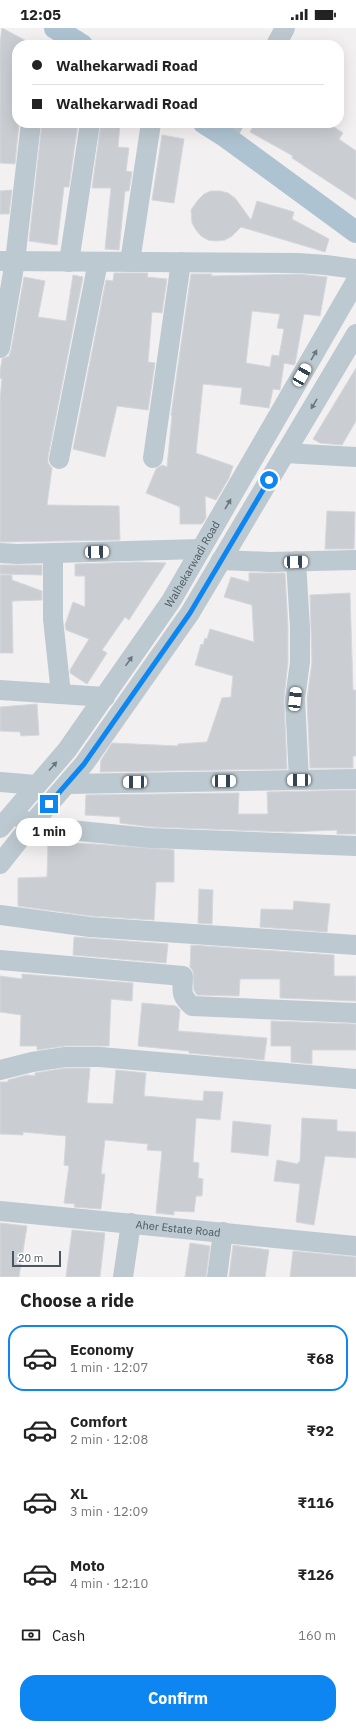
<!DOCTYPE html>
<meta charset="utf-8">
<style>
body{margin:0;font-family:"IBM Plex Sans",sans-serif;background:#f2f2f2;color:#222;height:100vh;display:flex;flex-direction:column;font-size:15px;white-space:nowrap}
*{box-sizing:border-box;margin:0}
p{font-size:13px;color:#767676}
.icon{flex:none;width:22px;height:22px;fill:none;stroke:currentColor;stroke-width:2;stroke-linecap:round;stroke-linejoin:round}
.map{position:relative;height:1249px;overflow:hidden}
.panel{display:flex;flex-direction:column;background:#fff;flex:1}
.panel>*{flex:none}
.guide{position:absolute;left:12px;top:12px;width:332px;height:88px;border-radius:16px;box-shadow:0 4px 16px #0002;display:grid;align-content:center;height:88px;padding:0 20px;background:#fff}
.scale{position:absolute;left:12px;bottom:10px;width:49px;box-sizing:border-box;padding-left:4px;border:2px solid #47565f;border-top:0;font-size:11px;line-height:14px;white-space:nowrap;color:#47565f;-webkit-text-stroke:3px #fff;paint-order:stroke}
.end{position:absolute;width:18px;height:18px;margin:-9px;border:5px solid #0d86f1;background:#fff;box-shadow:0 0 0 2px #fff}
.from{border-radius:50%}
.bubble{position:absolute;height:28px;border-radius:14px;background:#fff;box-shadow:0 4px 16px #0002;font-size:13px;font-weight:700;line-height:28px;text-align:center}
.car{position:absolute;width:12px;height:24px;margin:-12px -6px;border-radius:5px;box-shadow:0 0 3px 1px #0007;background:linear-gradient(#fff 24%,#345 0 40%,#fff 0 76%,#345 0 86%,#fff 0)}
.guide b{display:flex;align-items:center;gap:14px;height:38px;font-size:15px}
.guide b+b{border-top:1px solid #e0e0e0}
.guide i{width:10px;height:10px;background:#222}
ul{padding:0;list-style:none}
li{display:flex;align-items:center;gap:12px;height:66px;margin:0 8px 6px;padding:0 12px;border:2px solid transparent;border-radius:16px}
li div{flex:1}
li b{display:block;font-size:15px}
li em{font-style:normal;font-weight:700}
li.on{border-color:#0d86f1}
li>.icon{width:36px;height:36px;stroke-width:1.5}
h2{padding:0 20px;font-size:18px;line-height:48px}
.pay{display:flex;align-items:center;gap:10px;height:44px;padding:0 20px;font-size:15px}
.pay p{margin-inline-start:auto}
.action{display:flex;gap:8px;margin-top:auto;padding:8px 20px}
.action a{flex:1;height:46px;border-radius:16px;background:#0d86f1;color:#fff;font-size:16px;font-weight:700;line-height:46px;text-align:center}
.status{display:flex;justify-content:space-between;align-items:center;height:28px;padding:0 20px;background:#fff;direction:ltr}
.status svg{height:11px;fill:currentColor}
.map>svg:first-child{display:block}
.building{fill:#caced3;stroke:#d4d7dc;fill-rule:evenodd}
.lines{fill:none;stroke-linecap:round;stroke-linejoin:round}
.minor{stroke:#bdc9d0;stroke-width:20}
.major{stroke:#aec3d1;stroke-width:22}
.oneway{fill:#6a7881}
.route{stroke:#0d86f1;stroke-width:5}
.labels{text-anchor:middle;stroke-width:3;stroke-linejoin:round;paint-order:stroke}
.street-label{font-size:11px;fill:#47565f;stroke:#fff}
</style>
<div class="status"><b>12:05</b><svg viewBox="0 0 49 12"><path d="M0 12V9h3v3zM5 12V6h3v6zM10 12V3h3v9zM15 12V0h3v12zM26 1h20v11H26zM47 4h2v5h-2z"/></svg></div>
<div class="map">
<svg width="356" height="1249" viewBox="0 0 356 1249">
<rect width="100%" height="100%" fill="#f3f0f1"/>
<path class="building" d="M2,0L34,17H17V95H19L15,136L0,135V15Z
M42,95H78L69,159H64L57,217L29,213Z
M101,95H120L118,119L129,120L126,143L132,144L129,163H125L119,222L105,221L111,160H92Z
M255,95H328L343,105L339,111L356,123V172L292,130L293,128L250,104Z
M162,107L184,111L174,175L152,172Z
M12,162L9,186H0V163Z
M211,163H220L228,165L235,170L251,192L257,173L294,184L292,191L329,211L325,224L241,199L232,208L225,212L216,213L208,212L201,208L196,202L192,195L191,182L198,172L204,166Z
M114,245H148L147,249L167,251L162,285L152,284L148,334L155,335L148,382L117,378L105,429L73,421L106,252L113,253Z
M191,246H212L211,248L298,246L327,249L320,288L304,286L295,336L294,337L284,335L280,362L273,361L269,380L240,376L242,360L203,356L196,425L233,438L229,450L216,472L205,468L206,490L202,496H180V479L146,465L156,441L162,437L167,439L172,388L171,387ZM252,283L280,286L277,300L284,301L279,328L272,327L270,339L246,335Z
M73,247L83,249L48,429V435L52,440L47,477L119,478L120,512L0,514V372L2,351L0,350V344L2,331L9,328L11,322L24,249L45,253L38,289L66,293Z
M356,340V393L342,417L320,415L313,411Z
M327,483L355,484L354,521H325Z
M137,534L166,535L129,592L125,589L102,622L107,625L87,656L70,645V642L89,611L66,602L65,597L73,574L85,579V548H75V536Z
M0,537H42V547L0,546Z
M249,545H285L288,600V633L284,671L287,741L100,744L101,732L112,715L178,718V716L207,714L222,670L231,669L233,648L195,637L201,616L203,617L205,610L207,611L210,601L254,614L252,577L224,569L231,549L249,554Z
M0,547H12V552L42,563V572L12,573L13,625H0Z
M350,565L353,662H356V728H353V740H310L307,671L312,634L310,567Z
M37,676L39,707L21,708L20,704L0,703V679Z
M356,762V806H337V802L287,804L151,799L120,795V789L85,787L86,767L239,765L238,786H268L267,764Z
M48,815L95,816L174,822V854H156L154,892L91,888L18,878V850L47,849Z
M199,861L213,862L212,896L198,895Z
M294,873L330,876L327,904L260,899L261,881L293,882Z
M74,909L168,916L166,935L73,927Z
M191,917L334,927V948H356V973L280,970V951H240L239,968L197,967L194,962L193,943L190,939Z
M22,946L133,955L132,973L111,971L109,1018H65L37,1022V1018H20L21,987L0,984V948L22,951Z
M142,975L176,978L180,982L178,1003L267,1010L264,1032L189,1025V1023L138,1018Z
M271,993L356,996V1022H312V1036L291,1034V1018H271Z
M66,1040H90L87,1075L113,1076L116,1042L146,1045L144,1068L203,1073L204,1063L223,1064L220,1092L196,1090L193,1134L199,1135L198,1150L203,1151L202,1168H196L194,1184L174,1183V1187L156,1185L162,1123L147,1122L148,1116L105,1112L101,1146H105L101,1181L74,1179L75,1176L64,1175L69,1138L64,1137L66,1108L23,1104V1107L0,1106V1054H8V1052L27,1047L35,1048V1045Z
M302,1090L337,1092V1103L356,1104V1130L325,1128L314,1197L296,1194L300,1156L274,1153L277,1132L298,1136V1134H300Z
M233,1093L271,1097L268,1128L231,1124Z
M0,1195L27,1198L19,1249H0Z
M72,1202L105,1205L100,1249H66Z
M190,1215L210,1218L206,1249H185Z
M233,1217L269,1222L265,1249H229Z
M293,1223L356,1229V1249H290Z"/>
<g class="lines">
<g class="minor">
<path d="M276,17L285,0"/>
<path d="M226,109L234,95"/>
<path d="M0,233L298,235L326,237L356,241"/>
<path d="M69,234L90,95"/>
<path d="M130,234L151,95"/>
<path d="M0,320L15,233L31,95"/>
<path d="M285,425L356,429"/>
<path d="M153,430L181,234"/>
<path d="M59,431L98,234"/>
<path d="M0,525L17,526L201,521"/>
<path d="M53,525V591L61,666"/>
<path d="M221,532L270,534L356,532"/>
<path d="M296,533L300,600V634L295,671L299,752"/>
<path d="M0,662L105,669"/>
<path d="M0,754L36,757"/>
<path d="M67,756L356,751"/>
<path d="M22,791L30,798L150,810L356,818"/>
<path id="s1" d="M0,800L67,722L171,573L356,253"/>
<path d="M0,836L30,798L84,736L190,585L356,306"/>
<path d="M0,887L90,899L356,917"/>
<path d="M0,932L183,948C183,963 179,966 192,978L356,985"/>
<path d="M0,1042L32,1034L65,1029H100L356,1051"/>
<path id="s2" d="M0,1183L356,1218"/>
<path d="M123,1249L131,1195"/>
<path d="M217,1249L223,1204"/>
</g>
<path class="major" d="M55,0L82,17
M204,95L226,109L356,204"/>
</g>
<defs><path id="oneway-solid" d="M-6-.8H1V-3.2L6.5 0L1 3.2V.8H-6Z"/></defs>
<g class="oneway">
<use href="#oneway-solid" transform="translate(314 327) rotate(-60)"/>
<use href="#oneway-solid" transform="translate(314 376) rotate(121)"/>
<use href="#oneway-solid" transform="translate(228 476) rotate(-60)"/>
<use href="#oneway-solid" transform="translate(129 633) rotate(-55)"/>
<use href="#oneway-solid" transform="translate(53 738) rotate(-48)"/>
</g>
<g class="lines">
<path class="route" d="M49,776L84,736L190,585L269,452"/>
</g>
<g class="labels">
<g class="street-label">
<text dy="4" stroke="none"><textPath href="#s1" startOffset="327">Walhekarwadi Road</textPath></text>
<text dy="4" stroke="none"><textPath href="#s2" startOffset="179">Aher Estate Road</textPath></text>
</g>
</g>
</svg>
<div class="scale">20 m</div>
<i class="end from" style="left:269px;top:452px"></i>
<i class="end" style="left:49px;top:776px"></i>
<div class="bubble" style="left:16px;top:790px;width:66px">1 min</div>
<i class="car" style="left:302px;top:347px;rotate:30deg"></i>
<i class="car" style="left:97px;top:524px;rotate:88deg"></i>
<i class="car" style="left:296px;top:534px;rotate:88deg"></i>
<i class="car" style="left:295px;top:671px;rotate:6deg"></i>
<i class="car" style="left:299px;top:752px;rotate:269deg"></i>
<i class="car" style="left:224px;top:753px;rotate:89deg"></i>
<i class="car" style="left:135px;top:754px;rotate:269deg"></i>
<div class="guide">
<b><i class="from"></i>Walhekarwadi Road</b>
<b><i></i>Walhekarwadi Road</b>
</div>
</div>
<section class="panel">
<h2>Choose a ride</h2>
<ul>
<li class="on"><svg class="icon" aria-label="car" viewBox="0 0 24 24"><path d="M5 17H2v-5l4-1 3-4h7l3 4 3 1v5h-3M9 17h6M6 11h13"/><circle cx="7" cy="17" r="2"/><circle cx="17" cy="17" r="2"/></svg><div><b>Economy</b><p>1 min · 12:07</p></div><em>₹68</em></li>
<li><svg class="icon" aria-label="car" viewBox="0 0 24 24"><path d="M5 17H2v-5l4-1 3-4h7l3 4 3 1v5h-3M9 17h6M6 11h13"/><circle cx="7" cy="17" r="2"/><circle cx="17" cy="17" r="2"/></svg><div><b>Comfort</b><p>2 min · 12:08</p></div><em>₹92</em></li>
<li><svg class="icon" aria-label="car" viewBox="0 0 24 24"><path d="M5 17H2v-5l4-1 3-4h7l3 4 3 1v5h-3M9 17h6M6 11h13"/><circle cx="7" cy="17" r="2"/><circle cx="17" cy="17" r="2"/></svg><div><b>XL</b><p>3 min · 12:09</p></div><em>₹116</em></li>
<li><svg class="icon" aria-label="car" viewBox="0 0 24 24"><path d="M5 17H2v-5l4-1 3-4h7l3 4 3 1v5h-3M9 17h6M6 11h13"/><circle cx="7" cy="17" r="2"/><circle cx="17" cy="17" r="2"/></svg><div><b>Moto</b><p>4 min · 12:10</p></div><em>₹126</em></li>
</ul>
<div class="pay"><svg class="icon" aria-label="cash" viewBox="0 0 24 24"><path d="M3 7h18v10H3z"/><circle cx="12" cy="12" r="2"/></svg>Cash<p>160 m</p></div>
<div class="action"><a>Confirm</a></div>
</section>
